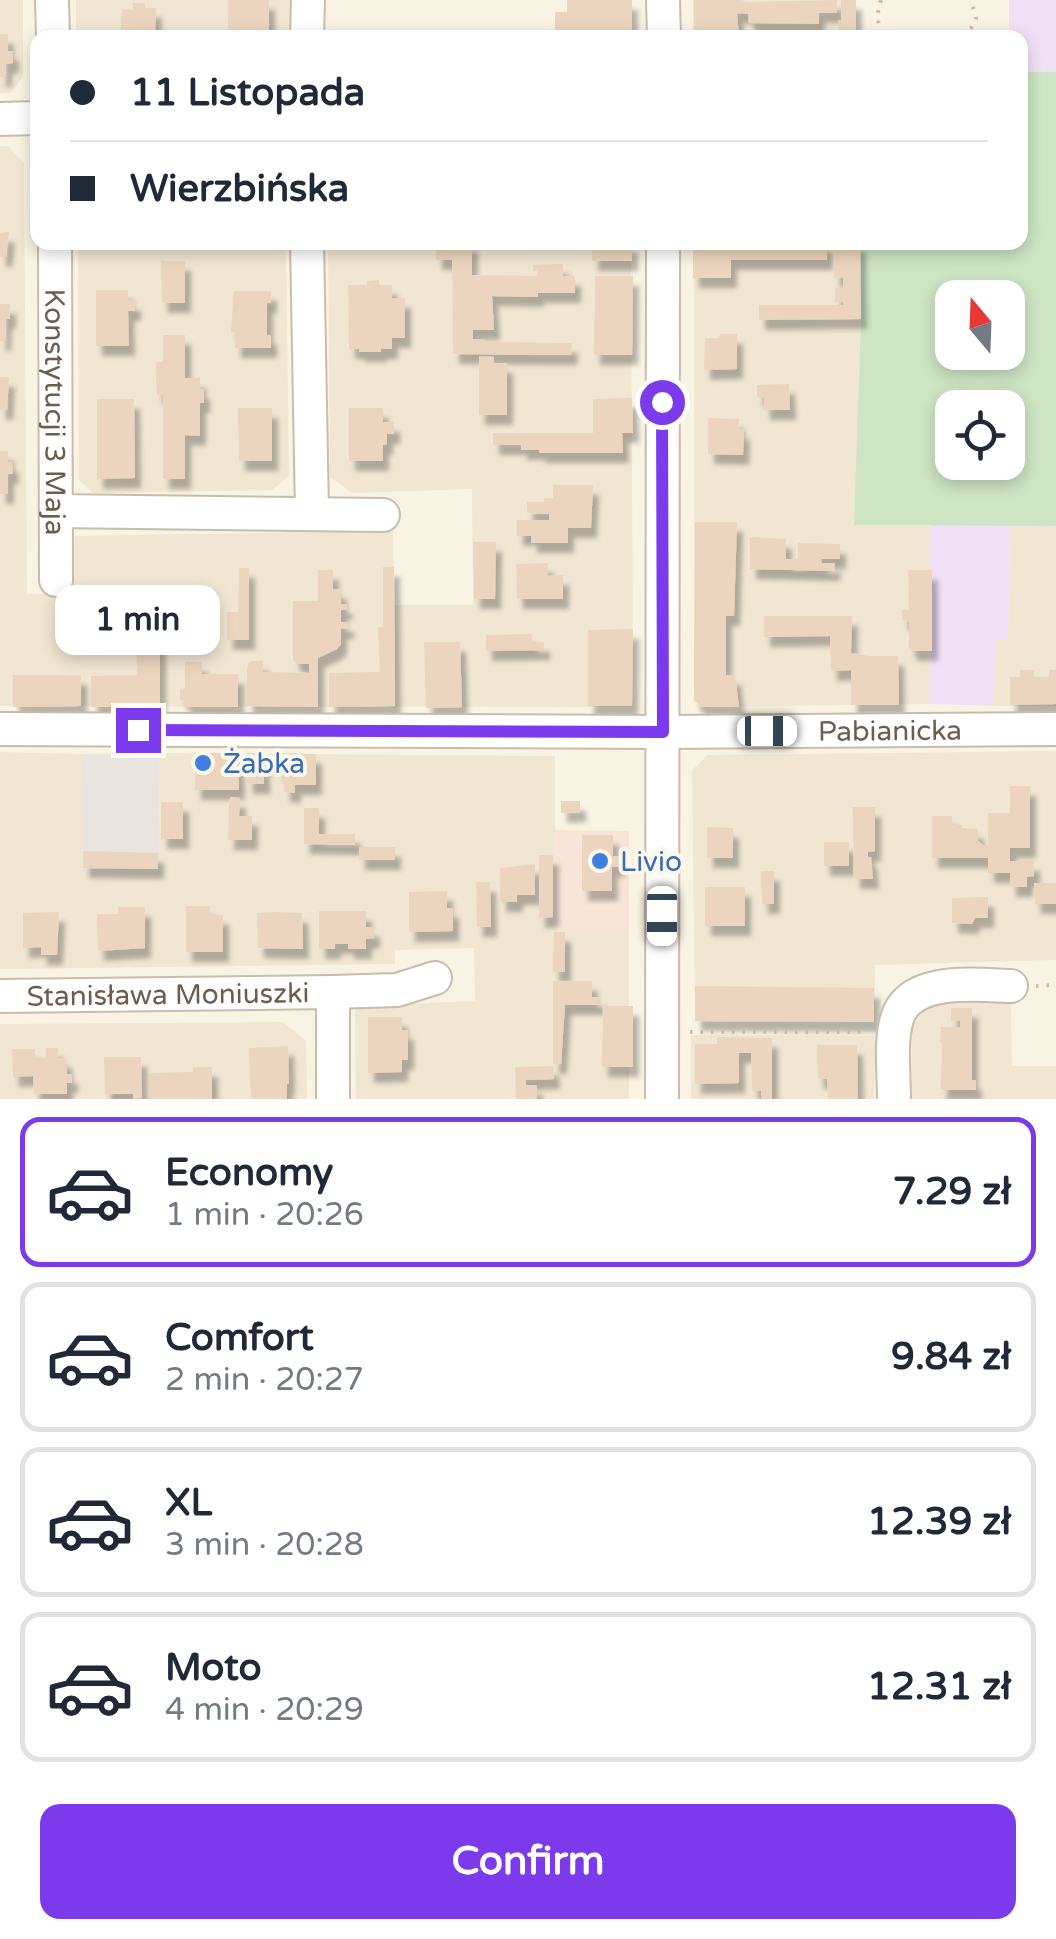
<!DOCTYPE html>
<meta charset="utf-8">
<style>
body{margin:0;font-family:"Varela Round",sans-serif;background:#f2f2f3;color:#1f2937;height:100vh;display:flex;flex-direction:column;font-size:38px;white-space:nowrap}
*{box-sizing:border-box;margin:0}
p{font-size:32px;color:#747a83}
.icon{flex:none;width:55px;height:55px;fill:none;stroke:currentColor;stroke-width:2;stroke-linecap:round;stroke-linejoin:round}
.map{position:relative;height:1099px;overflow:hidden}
.details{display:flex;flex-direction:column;background:#fff;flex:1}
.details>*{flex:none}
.top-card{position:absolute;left:30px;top:30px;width:998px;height:220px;border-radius:20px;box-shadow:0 5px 15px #0003;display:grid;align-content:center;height:220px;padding:0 40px;background:#fff}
.needle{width:65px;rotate:341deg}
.fabs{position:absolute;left:935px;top:280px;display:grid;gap:20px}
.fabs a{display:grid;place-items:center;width:90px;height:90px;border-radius:20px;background:#fff;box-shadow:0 5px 15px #0003;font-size:50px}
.end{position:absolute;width:45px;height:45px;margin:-22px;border:12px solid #7c3aed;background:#fff;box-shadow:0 0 0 5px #fff}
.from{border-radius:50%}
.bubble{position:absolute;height:70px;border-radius:20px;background:#fff;box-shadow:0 5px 15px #0003;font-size:32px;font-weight:700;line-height:70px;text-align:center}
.car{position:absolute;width:30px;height:60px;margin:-30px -15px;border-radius:12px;box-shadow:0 0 8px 2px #0007;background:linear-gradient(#fff 24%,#345 0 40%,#fff 0 76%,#345 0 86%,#fff 0)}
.top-card b{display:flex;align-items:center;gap:35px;height:95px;font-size:38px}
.top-card b+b{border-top:2px solid #e0e1e3}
.top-card i{width:25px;height:25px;background:#1f2937}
ul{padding:18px 0 0;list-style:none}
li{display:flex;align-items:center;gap:30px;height:150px;margin:0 20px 15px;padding:0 20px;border:5px solid #e0e1e3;border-radius:20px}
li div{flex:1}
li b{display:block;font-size:38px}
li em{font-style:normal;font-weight:700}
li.current{border-color:#7c3aed}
li>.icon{width:90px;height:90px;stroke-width:1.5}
.primary-button{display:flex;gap:20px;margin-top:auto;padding:20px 40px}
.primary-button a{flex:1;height:115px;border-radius:20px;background:#7c3aed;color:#fff;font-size:40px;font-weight:700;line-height:115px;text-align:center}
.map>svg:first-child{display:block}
.residential{fill:#f0e6d2}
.commercial{fill:#f9e5d8}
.industrial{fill:#e9e4dd}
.education{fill:#f0e0f5;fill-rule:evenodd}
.green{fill:#cde5c3;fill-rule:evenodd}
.building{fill:#ecd5be;filter:url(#shadow)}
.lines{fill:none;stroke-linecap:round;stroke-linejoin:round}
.minor-casing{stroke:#c9bcab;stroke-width:36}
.path{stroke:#d0b9a1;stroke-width:4;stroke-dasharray:2.5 8;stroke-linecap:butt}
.minor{stroke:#fff;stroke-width:32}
.route{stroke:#7c3aed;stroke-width:12}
.shop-dot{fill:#3f7fe0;stroke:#fdf7e9;stroke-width:4}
.labels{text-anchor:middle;stroke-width:8;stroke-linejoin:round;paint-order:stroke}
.street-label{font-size:28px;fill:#6f5c4c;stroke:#fdf7e9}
.shop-label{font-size:28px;fill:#366cbe;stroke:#fdf7e9;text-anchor:start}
</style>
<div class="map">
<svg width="1056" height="1099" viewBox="0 0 1056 1099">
<defs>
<filter id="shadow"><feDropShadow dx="6" dy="10" stdDeviation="2.5" flood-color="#0004"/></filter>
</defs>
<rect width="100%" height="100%" fill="#f9f3e3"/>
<path class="residential" d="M0,0H23V77L10,93H0Z
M76,0H290V37H76Z
M693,0H856V37H693Z
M0,146H8L24,163L27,594L74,593V536L393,531L394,605H473L472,489L352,493L330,477L328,243H631L633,707L0,706Z
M78,243H286L289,475L273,490L93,493L79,480Z
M694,243H860L861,319L855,525L931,526L930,704L702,707L694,700Z
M1010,526H1056V706H994L995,639H1008Z
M1056,751V960L875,965L874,1022L695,1021L692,770L708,755Z
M0,752L82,754L83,870H160L159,753L555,756V928L629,929V1099H356L355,1006L475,1001L474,948L395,950V964L0,969Z
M932,999L1011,1000L1012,1066H1056V1099H911L912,1027Z
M283,1022L306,1041L307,1099H0V1024Z
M691,1035L875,1036L874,1099H691Z"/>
<path class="commercial" d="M555,830L629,831V929H555Z"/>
<path class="industrial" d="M159,753L160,870L83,871L82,754Z"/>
<path class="education" d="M1009,0H1056V526L1010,527L1008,639L995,640L994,706L930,704L931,243L1020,242V38L1009,37ZM952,298H1008V352H952ZM952,408H1008V462H952Z"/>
<path class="green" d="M1020,72H1056V526L854,525L861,319L860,243L1020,242ZM952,298H1008V352H952ZM952,408H1008V462H952Z"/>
<path class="building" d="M228,0H269V38H228Z
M567,0H632V38L555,37V12H567Z
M694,0H741L748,2L837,0V13H819V24L749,23L748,14L737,13L739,38H694Z
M841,0H856V38H838V20L841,21Z
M133,3H145V8H156L155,38L120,36L122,9L133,10Z
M0,34H8V51H13V63L6,64V77H0Z
M9,232L6,257H0V233Z
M472,242V275L538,276V271H533V265L563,264V276H575V293H538V297L492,296L494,330H473V339L484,340L485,342L572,343L571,355L453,354L452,260H436V244Z
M593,242H632V261H592Z
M693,242H827V260H731V278H693Z
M834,242H860L861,319L759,320V305H843V302H835V288H843V277L834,278Z
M161,261H185V303H162Z
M595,276H633L632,355H594Z
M379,280V285H392V298H405V338H392V349H381V352H359V349H349L348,285H367V281Z
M96,290H128V301L135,300V311H128L129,346H96Z
M234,291H271V303H267V335H271V348H235V332H231Z
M0,304H10V319H6L5,341H0Z
M720,334H737V369L704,370L705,338H719Z
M163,335H185V378H200V389H204V403H200V436L185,435V479H163V395H157L156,377V362H163Z
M479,356L494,357V363H507V415H479Z
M0,377H9L7,410H0Z
M789,384L790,410H764V397H757V385Z
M632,398L633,433H622L623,453H539V450H521V445H493V433H593V399Z
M97,399H134L135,478L97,479Z
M238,408H272V461H239Z
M349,408H383V422H394V434H387V445H383V461H349Z
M708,418L739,419L738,429L744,430L743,455L708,454Z
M0,451H8V462H12L13,474H8V494H0Z
M553,485H593L591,528H568V543H531V536H517V520H549V514L527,513V502H544V498H553Z
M695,522H737L734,616H726V675H735L739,707H702L694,700Z
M750,537L786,539V559H798V543L840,544V559H821L822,563H835L834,571L750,569Z
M473,542H496L495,599H474Z
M548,563V576L563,575V599H517L516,564Z
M383,567H394L395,706L329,707V673L380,672L378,627H383Z
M239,568H249V640H227V612H238Z
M318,570H333V589H341V604H347V609L341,610V622H348V629H341V644L337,649L318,658V707L247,706V672L248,664L251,661H263V672L309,673V664H300L293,660V601H318Z
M908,570H932V651H913L909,647V621L902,620V610H909Z
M83,603H98V641H81L82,634H73V618H83Z
M130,604H160V707H91V676L137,675L136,616H130Z
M764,616H852L851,653L869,656H898L899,705H851V670L831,671L830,636L764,637Z
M633,629L632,706H588V630Z
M532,634V642H544V650L486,651V635Z
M424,642H460L462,707L426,708Z
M185,662H202V674H238V707H185V700H180V689L185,688Z
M1020,670H1034V677H1049V670H1056V704L1010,705V677H1020Z
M13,675H81V706L13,707Z
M195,753H238L239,790H195Z
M247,753H264V784H247Z
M280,753L316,754V785H295V793L284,792V772H278Z
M1010,786H1030V848H1010V861H1034V876L1027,877V887H1010V873H988V858H932V816H952V825H962V828L978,829V841L984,846H988V813H1010Z
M231,797L240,798L239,816H252V840H228L229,802Z
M561,801H580V812L561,813Z
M161,802H183V839H161Z
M853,807H875V851L868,852V857H871L873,879H854Z
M304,808H319V834H355V845L304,844Z
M707,827L733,828V858H707Z
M582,835H613V856H619V867H612V891H582Z
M824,842H849V866H824Z
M359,847H395V860H359Z
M83,851L158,853V869L83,868Z
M539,855H553V917L539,918Z
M535,864V895H517V902H500V868Z
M761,871H774V904H762Z
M476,882H490L491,927H477Z
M1034,883H1056V904H1035Z
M705,887H745V926H705Z
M447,891V908H453V931L409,932V892Z
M988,897V918H975L972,924L952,923V898Z
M186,906H210V915H223V952H186Z
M118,907H145V948L98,951L97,914H118Z
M319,911H366V927H374V938L366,939V949H348V944H335V949H319Z
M59,912L57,955H41V947L23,948V913Z
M275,912L302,913L303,949L258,948L257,913Z
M554,932H565V972H553Z
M553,981H592V997H600V1005H565L561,1064H553Z
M695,986L874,988V1022L695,1021Z
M603,1006H633V1067H602Z
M951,1008H972V1080H976V1090H941L942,1043L940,1042L941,1027H960V1021H951Z
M368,1017H402V1030H408V1060H402V1072L368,1073Z
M717,1037L772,1038V1099H761V1091H752L751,1053H739V1083L695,1084V1044H717Z
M817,1045H857L858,1099H828L827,1079H818Z
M288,1046L289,1084H287V1099H251L249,1048Z
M46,1048H58V1058H66L67,1074H72V1083H67V1094H34L33,1076L13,1077L12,1049H35V1058H46Z
M104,1057H141L142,1098L133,1099V1094H105Z
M553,1066L554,1079L526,1080V1085H537V1099H516L515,1067Z
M193,1067H212V1099H150V1073L193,1072Z"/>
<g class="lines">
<defs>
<g id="minor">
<path d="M52,0L53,38"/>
<path d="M663,0L664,38"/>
<path d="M307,38L308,0"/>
<path d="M0,119L38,118"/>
<path id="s1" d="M55,242L56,580"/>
<path d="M307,242L312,514"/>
<path d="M56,511L383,515"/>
<path id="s2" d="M0,729L663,732L1056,729"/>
<path d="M333,992L397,990L435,978"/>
<path id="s3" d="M0,996L333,992V1099"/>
<path d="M662,1099L663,242"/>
<path d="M894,1099C894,1075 890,1041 897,1019C909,976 977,985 1011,986"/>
</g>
</defs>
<use href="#minor" class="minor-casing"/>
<path class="path" d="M881,0C876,15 877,24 884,38
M966,38L976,19L971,0
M1036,986L1056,985
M690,1032H865"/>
<use href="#minor" class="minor"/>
</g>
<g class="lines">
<path class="route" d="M138,730L663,732L662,402"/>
</g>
<g class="shop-dot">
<circle cx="203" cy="763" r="10"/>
<circle cx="600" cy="861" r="10"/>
</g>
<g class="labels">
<g class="street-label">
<text dy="10" stroke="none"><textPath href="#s1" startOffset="170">Konstytucji 3 Maja</textPath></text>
<text dy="10" stroke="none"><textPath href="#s2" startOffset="890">Pabianicka</textPath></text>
<text dy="10" stroke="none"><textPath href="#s3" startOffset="168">Stanisława Moniuszki</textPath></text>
</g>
<g class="shop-label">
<text x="223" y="773">Żabka</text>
<text x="620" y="871">Livio</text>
</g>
</g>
</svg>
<div class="fabs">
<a><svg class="needle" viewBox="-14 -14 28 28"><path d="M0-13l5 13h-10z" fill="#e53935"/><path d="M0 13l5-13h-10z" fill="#747a83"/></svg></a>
<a><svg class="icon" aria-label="locate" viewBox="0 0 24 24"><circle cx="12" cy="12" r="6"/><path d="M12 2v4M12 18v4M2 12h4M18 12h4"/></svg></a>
</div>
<i class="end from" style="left:662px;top:402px"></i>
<i class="end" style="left:138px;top:730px"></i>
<div class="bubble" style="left:55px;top:585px;width:165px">1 min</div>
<i class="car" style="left:767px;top:731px;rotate:90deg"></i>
<i class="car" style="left:662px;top:916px;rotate:180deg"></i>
<div class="top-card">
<b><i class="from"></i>11 Listopada</b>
<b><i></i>Wierzbińska</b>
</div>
</div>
<section class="details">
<ul>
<li class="current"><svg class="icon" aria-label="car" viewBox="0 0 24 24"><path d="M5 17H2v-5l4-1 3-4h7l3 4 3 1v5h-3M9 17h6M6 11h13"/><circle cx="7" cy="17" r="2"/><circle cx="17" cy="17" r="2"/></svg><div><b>Economy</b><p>1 min · 20:26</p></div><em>7.29 zł</em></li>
<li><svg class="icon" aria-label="car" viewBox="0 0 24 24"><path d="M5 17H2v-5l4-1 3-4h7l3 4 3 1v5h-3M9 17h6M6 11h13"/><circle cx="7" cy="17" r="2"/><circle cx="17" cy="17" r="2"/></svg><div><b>Comfort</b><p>2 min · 20:27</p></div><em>9.84 zł</em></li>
<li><svg class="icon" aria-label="car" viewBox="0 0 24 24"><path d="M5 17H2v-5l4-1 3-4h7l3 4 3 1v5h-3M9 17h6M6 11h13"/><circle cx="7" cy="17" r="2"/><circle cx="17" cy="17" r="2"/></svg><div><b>XL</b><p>3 min · 20:28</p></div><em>12.39 zł</em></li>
<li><svg class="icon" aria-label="car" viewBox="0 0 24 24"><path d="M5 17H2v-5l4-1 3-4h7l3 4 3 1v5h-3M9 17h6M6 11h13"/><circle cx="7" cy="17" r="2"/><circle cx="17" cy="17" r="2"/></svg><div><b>Moto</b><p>4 min · 20:29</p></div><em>12.31 zł</em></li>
</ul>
<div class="primary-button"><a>Confirm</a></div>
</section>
